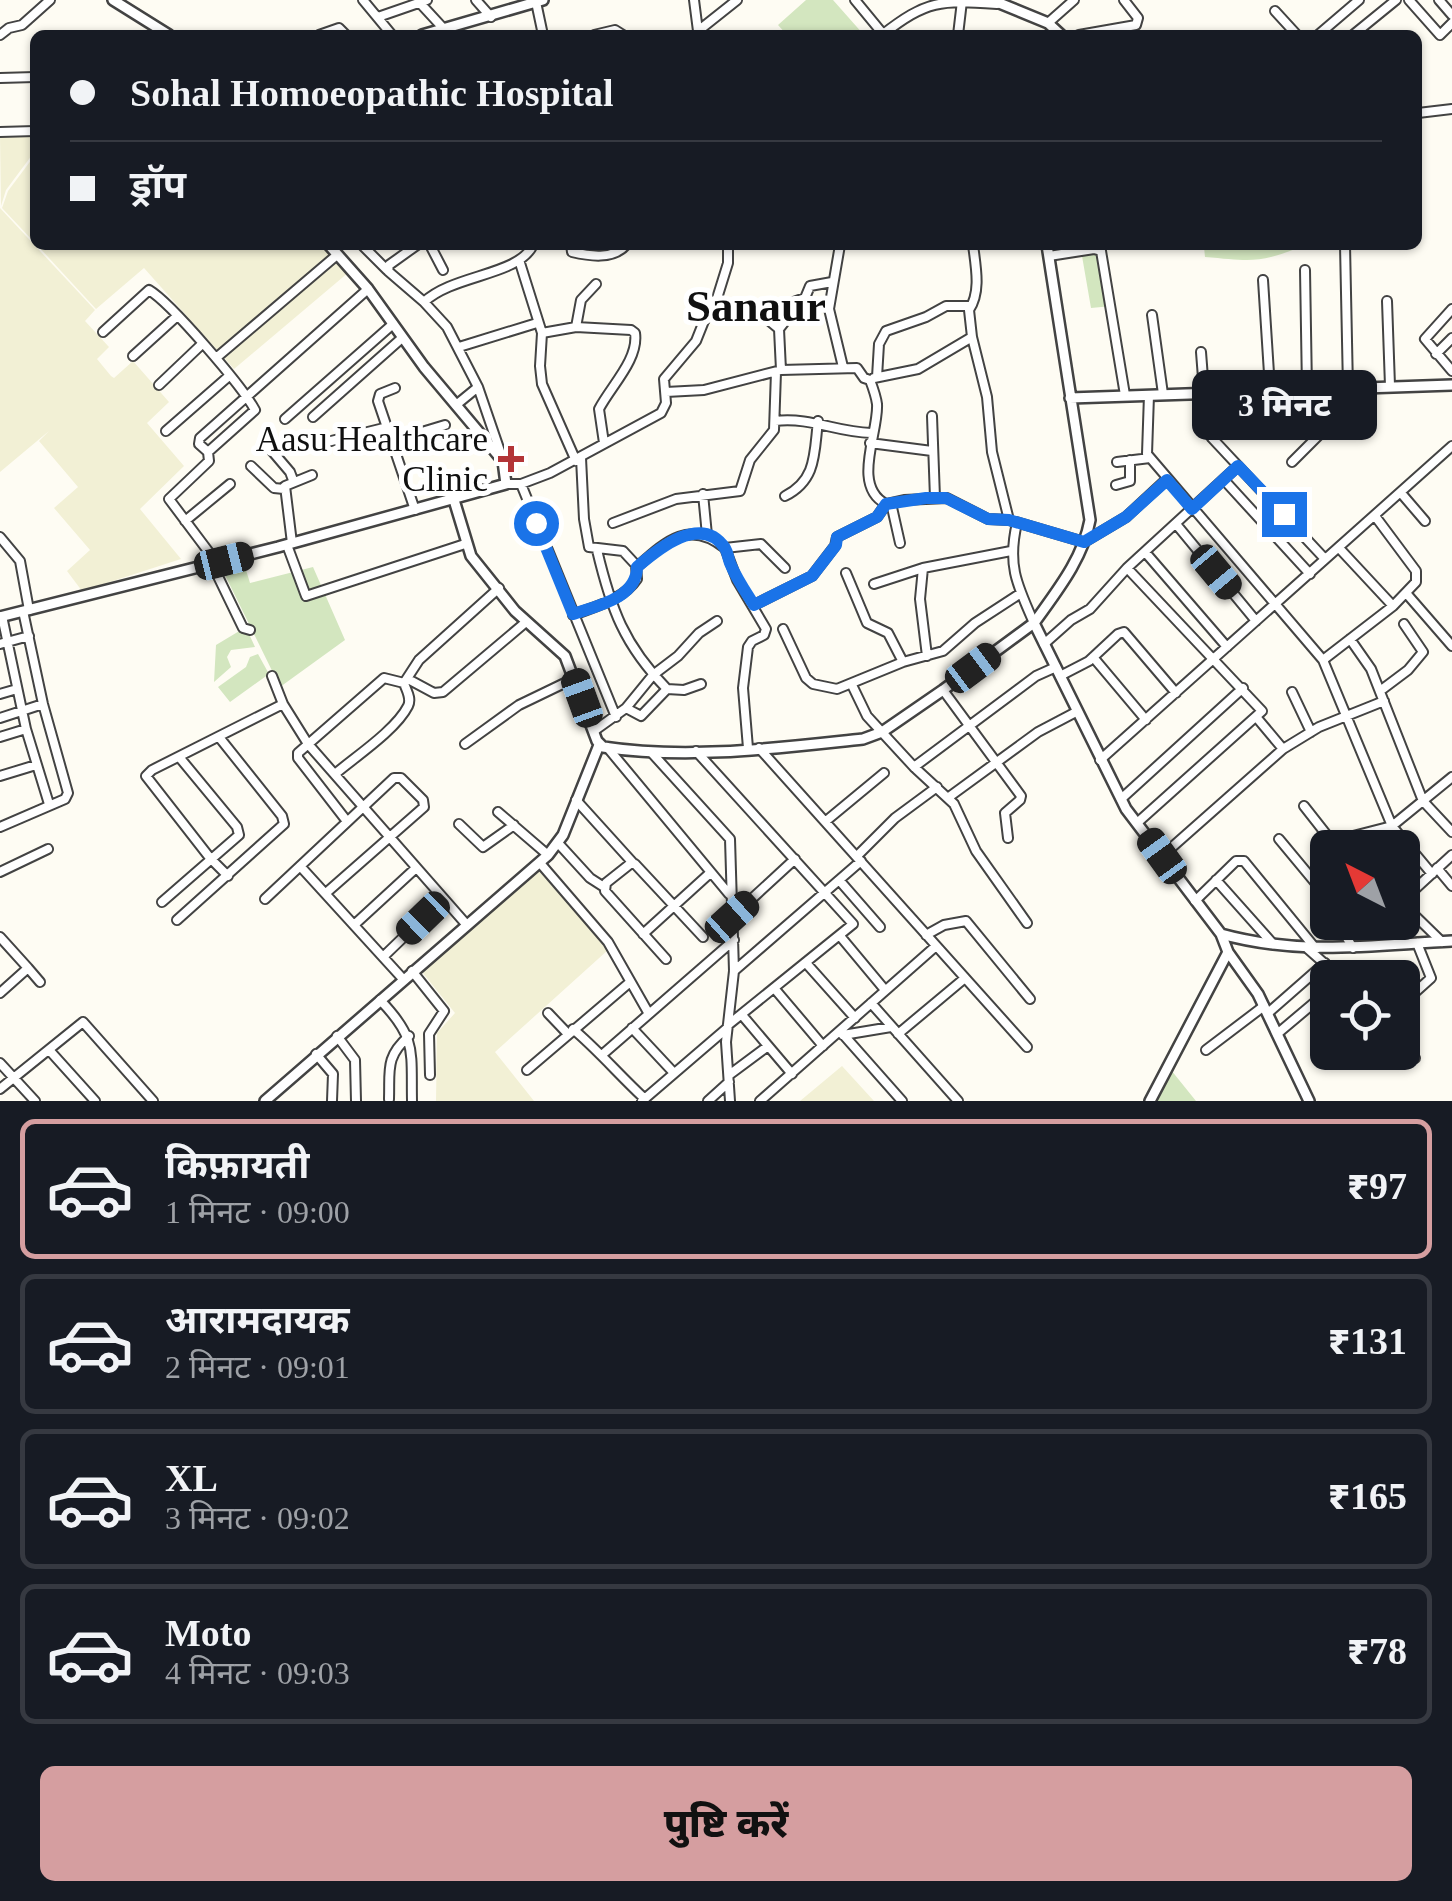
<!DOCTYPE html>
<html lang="hi">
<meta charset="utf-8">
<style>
body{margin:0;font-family:"Times New Roman","Noto Sans Devanagari",serif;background:#20242c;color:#f1f3f6;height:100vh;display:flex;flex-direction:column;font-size:38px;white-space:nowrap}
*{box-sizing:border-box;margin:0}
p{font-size:32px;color:#9ea1a6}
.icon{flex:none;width:55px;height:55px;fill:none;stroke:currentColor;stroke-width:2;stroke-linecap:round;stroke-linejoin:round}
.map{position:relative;height:1101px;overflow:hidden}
.drawer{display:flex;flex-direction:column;background:#171b24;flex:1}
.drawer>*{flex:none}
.guide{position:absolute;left:30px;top:30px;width:1392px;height:220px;border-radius:15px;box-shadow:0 2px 8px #0004;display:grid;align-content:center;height:220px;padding:0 40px;background:#171b24}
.needle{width:65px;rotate:318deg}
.tools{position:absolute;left:1310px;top:830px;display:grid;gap:20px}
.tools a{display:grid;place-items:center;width:110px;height:110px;border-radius:15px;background:#171b24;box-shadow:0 2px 8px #0004;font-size:50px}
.end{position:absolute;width:45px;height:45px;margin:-22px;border:12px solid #1a73e8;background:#fff;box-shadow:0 0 0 5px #fff}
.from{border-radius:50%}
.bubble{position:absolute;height:70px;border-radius:15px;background:#171b24;box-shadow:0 2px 8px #0004;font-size:32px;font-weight:800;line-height:70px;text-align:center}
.car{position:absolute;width:30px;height:60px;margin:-30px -15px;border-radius:12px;box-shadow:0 0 8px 2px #0007;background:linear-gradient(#222 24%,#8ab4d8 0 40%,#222 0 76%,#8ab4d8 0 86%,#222 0)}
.guide b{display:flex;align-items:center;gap:35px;height:95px;font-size:38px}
.guide b+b{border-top:2px solid #363941}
.guide i{width:25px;height:25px;background:#f1f3f6}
ul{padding:18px 0 0;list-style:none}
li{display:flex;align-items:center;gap:30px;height:140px;margin:0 20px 15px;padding:0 20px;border:5px solid #363941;border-radius:15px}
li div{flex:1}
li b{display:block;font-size:38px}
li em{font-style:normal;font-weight:800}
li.active{border-color:#d59ea0}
li>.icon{width:90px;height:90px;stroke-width:1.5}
.primary-button{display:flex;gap:20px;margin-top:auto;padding:20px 40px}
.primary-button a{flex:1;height:115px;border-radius:15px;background:#d59ea0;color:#111;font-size:40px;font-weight:800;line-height:115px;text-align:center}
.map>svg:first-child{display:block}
.farmland{fill:#f2f0d5}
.green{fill:#d3e6bf}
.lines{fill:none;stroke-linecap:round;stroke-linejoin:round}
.minor-casing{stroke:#434343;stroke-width:12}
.tertiary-casing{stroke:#434343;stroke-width:14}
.minor{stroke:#fff;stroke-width:8}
.tertiary{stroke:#fff;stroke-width:9}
.route{stroke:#1a73e8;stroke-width:12}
.poi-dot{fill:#b33538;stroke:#fff;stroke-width:4}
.labels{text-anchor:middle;stroke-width:10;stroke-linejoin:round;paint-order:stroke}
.poi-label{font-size:35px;fill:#101010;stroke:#fff;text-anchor:end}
.district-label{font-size:45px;font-weight:bold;fill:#101010;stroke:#fff}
</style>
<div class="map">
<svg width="1452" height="1101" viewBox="0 0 1452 1101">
<rect width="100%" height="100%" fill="#fefcf3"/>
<path class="farmland" d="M35,135V151L6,190L1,206L0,136Z
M35,155V243L2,208L8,191Z
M0,208L95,310L85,321L109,347L97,359L111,376L114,378L133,361L169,402L147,423L184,466L140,509L181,559L82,591L67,571L90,550L54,508L78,487L39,441L49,431L0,472Z
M37,245H327L349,272L234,369L144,268L96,309Z
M540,867L608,950L495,1052L534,1101H436L437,1033L455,1013L422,972Z
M842,1066L874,1101H800Z"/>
<path class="green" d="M806,0H833L864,35H787L778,25Z
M1199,245H1305C1260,264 1252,261 1205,257L1204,247Z
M1105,253L1112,306L1091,308L1082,256Z
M313,567L345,640L280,687L225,575L246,570L250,583Z
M241,630L249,634L255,647L231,650L227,657L231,667L214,682L216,645Z
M258,654L269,674L230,702L218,687L246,667L250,657Z
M1171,1070L1196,1101H1153Z"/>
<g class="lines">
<defs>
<path id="minor" d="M363,0L392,35
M476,0L491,17
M694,0L698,31
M855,0L883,34
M1409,0L1440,35L1452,23
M1439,0L1452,15
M419,2L443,28
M536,2L543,35
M1275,11L1297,35
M378,17L427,0
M1048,23L1074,0
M698,31L737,0
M0,35L9,28L22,25L50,0
M319,35L339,28L346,35
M594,35L615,30L623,35
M882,35C927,0 940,0 997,4
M958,35L962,1
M1079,35L1136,25L1138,18L1124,0
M1318,35L1359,0
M1353,35L1396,0
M0,78L35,77
M1418,113L1452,109
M0,132L35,131
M362,245L387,270
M417,245L389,265L388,271L424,302L447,327L478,387
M430,245L443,270
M571,245L572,252C589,256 613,260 626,245
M840,245L829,309L843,367
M973,245C976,268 981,292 969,310L972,337L987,397L992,452L1009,520
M1345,245L1348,388
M1049,256L1094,249L1101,251L1125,395
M520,263L542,333L540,366L542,384L576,461
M1305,270L1307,389
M1263,280L1270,389
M1387,301L1390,386
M424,302C454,274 518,276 533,245
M714,308L728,311L748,303L779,329L781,370
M1452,309L1425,339L1452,371
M1152,315L1163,394
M576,327L581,300L596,284
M779,329L786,320L788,304L805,298L810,286L832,282
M103,332L149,290C171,303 242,386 255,410L208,452L199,444L200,438L368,289
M542,333L576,327L631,330L635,333C639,359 611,386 599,409L604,443
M459,347L537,323
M1201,352L1207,430L1212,438L1325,559
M1436,354L1452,338
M133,356L176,317
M216,358L337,255
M877,377L879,344L886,331L926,317L946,306H969
M874,378L918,369L972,337
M159,385L201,345
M395,388L380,394L378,401L415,510
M666,392L704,390L781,370L857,368L864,378L870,380C873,388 876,396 877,404C879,432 851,486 886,504
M1149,395L1147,454L1323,660L1392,826L1432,874
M456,405L478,387L502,457
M932,416L935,498
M313,417L402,338
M285,419L393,324
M775,421C812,417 835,432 871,433
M166,431L229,376
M392,441L445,425
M323,443L388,427
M870,443L932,451
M267,445L290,472L293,480
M208,452L209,461L169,499L217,563
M1117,462L1150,458
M1292,462L1367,387
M251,466L274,488L284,489
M1225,481L1310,574
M506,484H521L550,473L661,413L666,403L664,379L696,341L704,321L714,308L728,263V245
M521,484L616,717
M1116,485L1130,481V460
M1401,493L1425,521
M703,494L707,535
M785,496C817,480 814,453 818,421
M891,503L900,543
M185,521L230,484
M613,523L676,499L740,491L750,460L774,430L776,372
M1017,523C1007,565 1017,585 1034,623
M1176,524L1256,621
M0,537L20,561L29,610
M292,543L285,486L312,475
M287,545L306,596L465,544
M725,548L737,580L766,629L764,635L752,641L748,647L743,688L748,748
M1339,548L1393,606
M597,550C611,609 624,645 667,689L641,716L626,708
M1145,552L1227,647
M212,564L243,628L250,630
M637,567C666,541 689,519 725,548L761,544L785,568
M1127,568L1262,711L1137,823
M846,573L867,623L888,633L903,662
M874,584L923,568
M1406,593L1452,646
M754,605L812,576L835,546L837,537L877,517L886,504L904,500L947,498L988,519L1009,520L1084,542L1126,517L1167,479
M573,615C596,606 623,600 637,579L636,565L623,551L589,547L584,519L581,458
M2,616L26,729L49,804
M783,629L806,678L813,684L837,689L903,662L943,651L975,623L1021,593
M1350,639L1371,669L1423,801L1452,832
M0,644L29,636
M1044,644L1071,620L1090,609L1127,568L1238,466
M927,656L920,599L923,568L1011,551
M1093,657L1146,720
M1323,660L1393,606L1416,582V571L1375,516
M1060,676L1089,661L1118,634L1124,632L1176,693
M408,679L434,693L443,692L526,622
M852,685L867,716L914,767L954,804L976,851L1027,923
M667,689L684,690L701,684
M943,690L1021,796L1020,800L1005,813L1008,838
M1380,691L1408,670L1423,652L1404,624
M1292,692L1311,732
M0,694L17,689
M283,704L308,744L466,924
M0,718L43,704
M1257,718L1283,749
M594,731L626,708L653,675L678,656L699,633L717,621
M0,737L26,729
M465,744L519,705L575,678
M607,747L729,894
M759,748L1027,1047
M696,751L853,924L728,1025
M651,752L730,839L734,971L726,1042L730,1101
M1100,760L1452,446
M914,767L1036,676L1056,667
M335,774C355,757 396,730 408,706C412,698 406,690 404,683
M0,776L36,765
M949,797L1038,732L1076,712
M1121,799L1243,688
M576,800L633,863
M1304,806L1337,848
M498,812L548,855
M346,820L298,758V753L384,678L404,683L419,660L499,588
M826,821L884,773
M459,824L483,847L514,825
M0,827L65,799L68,793L43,704L23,611
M1279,839L1328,898
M558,843L590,878L604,887
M1350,848L1353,836L1392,826L1452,777
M857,856L895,818L937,787
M1162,856L1283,749L1319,727L1384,701
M540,863L608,942L649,1014
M300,866L403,979
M1437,868L1452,886
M0,872L48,849
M228,876L210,858L146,776L152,770L283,704L272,676
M839,880L880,927
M1216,880L1273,944
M265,899L394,778H401L423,800L424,807L326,893
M1195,901L1236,861H1244L1316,949
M1402,901L1452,855
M162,902L239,835L237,827L180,758
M1402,903L1442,942
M732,917L795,859
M177,920L284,824L282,816L219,737
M1342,922L1341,928L1353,948
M1393,922L1400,944
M354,925L416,868
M643,934L709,874
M926,935L944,925L966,921L1030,999
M840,936L885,990
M0,937L28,968L0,993
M1308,949L1341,978
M384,956L443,899
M666,959L605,891L606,883L630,864H635L703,937
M806,963L855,1018
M28,968L40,982
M412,971L444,1011L429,1034L430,1075
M734,971L861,861
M774,988L823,1046
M380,1000C417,1038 411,1051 412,1101
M871,1003L958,1101
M1402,1004L1431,978L1417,943
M548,1013L568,1034
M1268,1013L1325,963
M742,1015L792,1074
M632,1028L674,1073
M573,1029C599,1051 620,1076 645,1099
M841,1032L902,1101
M898,1034L965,978
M1277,1034L1328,991
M843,1035L891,1027
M337,1036L355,1060L356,1101
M1402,1044L1415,1058
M1206,1050L1264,1006
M50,1051L95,1101
M316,1054L333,1074L332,1101
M603,1054L734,940
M0,1063L35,1101
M527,1070L629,983
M729,1075L768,1046
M0,1089L83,1022L153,1101
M389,1099C390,1070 385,1057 409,1036
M642,1101L726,1029
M708,1101L729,1082
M760,1101L936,946"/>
<path id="tertiary" d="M113,0L169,35
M992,0L1048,23L1061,35
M422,35L543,0
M1070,398L1452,385
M454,500L471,556L515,611L565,656L597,741L603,747C688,760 778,748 863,739L882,732L943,690L1034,623L1126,809L1221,934L1228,952L1150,1101
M0,617L278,547L506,484L503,461L424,367L368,289L329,245
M1034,623C1056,592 1083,559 1090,520L1047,245
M1221,934C1301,956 1371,945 1452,941
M1228,952L1258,994L1309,1101
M265,1101L548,855L563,835L599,745"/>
</defs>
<use href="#minor" class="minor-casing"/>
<use href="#tertiary" class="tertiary-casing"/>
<use href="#minor" class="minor"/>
<use href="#tertiary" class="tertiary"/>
</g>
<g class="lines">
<path class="route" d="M536,523L573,614C597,606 637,598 637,567C658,549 701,513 725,548C728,553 728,558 730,563C736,578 745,591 754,605L812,576L836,545L837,537L877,517L886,504L926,498H946L988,519L1009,520L1084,542L1126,517L1167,480L1192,509L1238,466L1284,514"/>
</g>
<path class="poi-dot" d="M506 444h10v10h10v10h-10v10h-10v-10h-10v-10h10z"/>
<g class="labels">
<g class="poi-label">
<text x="488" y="451">Aasu Healthcare<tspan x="488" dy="40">Clinic</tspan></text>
</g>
<g class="district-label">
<text x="756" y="321">Sanaur</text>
</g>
</g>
</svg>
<div class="tools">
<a><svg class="needle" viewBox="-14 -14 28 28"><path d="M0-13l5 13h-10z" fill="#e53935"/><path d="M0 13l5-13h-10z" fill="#9ea1a6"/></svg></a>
<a><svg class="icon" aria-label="locate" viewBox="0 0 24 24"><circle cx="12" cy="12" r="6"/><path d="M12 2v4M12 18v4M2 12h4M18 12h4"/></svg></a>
</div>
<i class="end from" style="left:536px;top:523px"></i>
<i class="end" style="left:1284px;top:514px"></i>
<div class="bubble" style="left:1192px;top:370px;width:185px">3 मिनट</div>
<i class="car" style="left:224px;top:561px;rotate:76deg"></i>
<i class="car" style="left:1216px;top:572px;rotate:140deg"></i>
<i class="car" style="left:973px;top:668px;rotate:53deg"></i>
<i class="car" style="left:582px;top:698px;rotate:340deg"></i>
<i class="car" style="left:1162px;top:856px;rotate:324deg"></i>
<i class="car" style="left:732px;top:917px;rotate:48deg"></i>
<i class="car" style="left:423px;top:918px;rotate:226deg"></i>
<div class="guide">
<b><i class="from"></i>Sohal Homoeopathic Hospital</b>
<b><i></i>ड्रॉप</b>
</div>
</div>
<section class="drawer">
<ul>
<li class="active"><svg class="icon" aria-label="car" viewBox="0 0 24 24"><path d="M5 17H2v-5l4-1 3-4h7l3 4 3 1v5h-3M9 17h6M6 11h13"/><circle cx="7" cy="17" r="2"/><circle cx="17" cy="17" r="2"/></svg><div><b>किफ़ायती</b><p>1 मिनट · 09:00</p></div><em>₹97</em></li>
<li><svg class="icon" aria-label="car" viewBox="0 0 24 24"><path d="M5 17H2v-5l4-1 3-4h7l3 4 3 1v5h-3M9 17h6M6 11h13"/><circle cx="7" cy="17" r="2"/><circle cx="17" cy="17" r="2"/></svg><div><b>आरामदायक</b><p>2 मिनट · 09:01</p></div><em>₹131</em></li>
<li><svg class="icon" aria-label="car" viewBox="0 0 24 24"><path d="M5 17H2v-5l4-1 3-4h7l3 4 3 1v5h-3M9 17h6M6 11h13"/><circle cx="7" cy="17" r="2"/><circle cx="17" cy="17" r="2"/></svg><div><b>XL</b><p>3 मिनट · 09:02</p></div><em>₹165</em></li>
<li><svg class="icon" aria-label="car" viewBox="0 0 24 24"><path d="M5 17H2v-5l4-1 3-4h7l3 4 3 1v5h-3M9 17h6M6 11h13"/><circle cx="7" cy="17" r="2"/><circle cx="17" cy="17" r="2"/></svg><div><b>Moto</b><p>4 मिनट · 09:03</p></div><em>₹78</em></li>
</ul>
<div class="primary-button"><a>पुष्टि करें</a></div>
</section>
